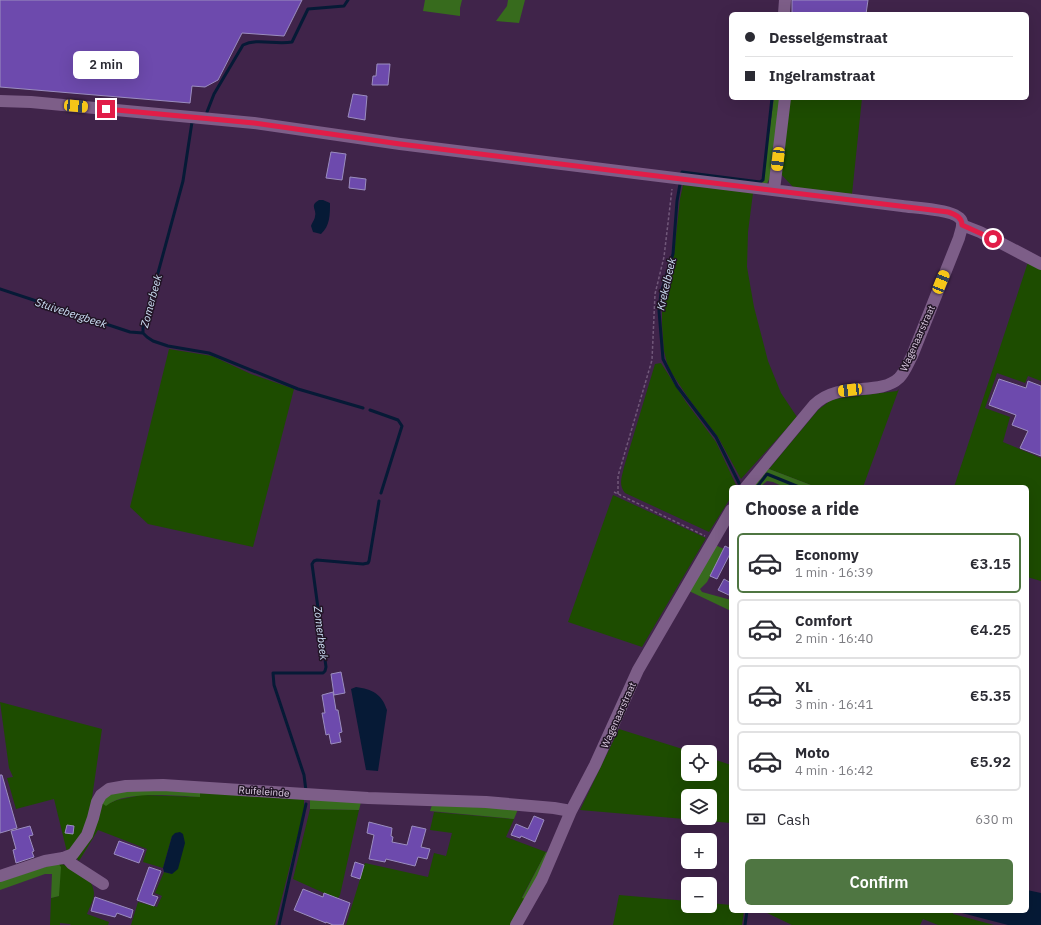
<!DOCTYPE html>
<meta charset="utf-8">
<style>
body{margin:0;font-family:"IBM Plex Sans",sans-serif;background:#f7f7f7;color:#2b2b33;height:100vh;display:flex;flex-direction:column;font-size:15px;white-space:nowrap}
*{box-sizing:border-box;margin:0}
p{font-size:13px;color:#7c7c81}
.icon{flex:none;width:22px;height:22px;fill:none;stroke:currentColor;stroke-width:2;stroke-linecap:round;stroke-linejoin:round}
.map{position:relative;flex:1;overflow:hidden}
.panel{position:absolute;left:729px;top:485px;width:300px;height:428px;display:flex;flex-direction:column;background:#fff;border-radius:6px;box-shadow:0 4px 16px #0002}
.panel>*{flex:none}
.hud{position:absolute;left:729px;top:12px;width:300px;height:88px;border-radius:6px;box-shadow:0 4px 16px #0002;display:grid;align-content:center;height:88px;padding:0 16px;background:#fff}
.fabs{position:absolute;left:681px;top:745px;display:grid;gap:8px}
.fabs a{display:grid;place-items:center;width:36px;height:36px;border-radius:6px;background:#fff;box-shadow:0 4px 16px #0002;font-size:20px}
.end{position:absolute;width:18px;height:18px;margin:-9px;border:5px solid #e11d48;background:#fff;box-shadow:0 0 0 2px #fff}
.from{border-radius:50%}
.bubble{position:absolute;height:28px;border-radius:6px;background:#fff;box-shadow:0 4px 16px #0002;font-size:13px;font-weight:600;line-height:28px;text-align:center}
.car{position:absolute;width:12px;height:24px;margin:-12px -6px;border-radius:5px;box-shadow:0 0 3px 1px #0007;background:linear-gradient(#f5c518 24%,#345 0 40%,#f5c518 0 76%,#345 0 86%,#f5c518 0)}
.hud b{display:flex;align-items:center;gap:14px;height:38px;font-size:15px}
.hud b+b{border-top:1px solid #e1e1e2}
.hud i{width:10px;height:10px;background:#2b2b33}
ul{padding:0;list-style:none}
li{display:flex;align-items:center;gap:12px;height:60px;margin:0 8px 6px;padding:0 8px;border:2px solid #e1e1e2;border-radius:6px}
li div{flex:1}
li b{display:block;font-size:15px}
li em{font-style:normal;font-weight:600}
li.on{border-color:#4f7642}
li>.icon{width:36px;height:36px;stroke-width:1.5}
h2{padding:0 16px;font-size:18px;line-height:48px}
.pay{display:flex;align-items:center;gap:10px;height:44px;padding:0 16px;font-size:15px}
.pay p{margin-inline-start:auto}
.button{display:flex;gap:8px;margin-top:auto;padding:8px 16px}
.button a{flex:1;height:46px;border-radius:6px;background:#4f7642;color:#fff;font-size:16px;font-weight:600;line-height:46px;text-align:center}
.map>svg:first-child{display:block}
.green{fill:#1d4c00;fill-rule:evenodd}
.forest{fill:#376b1d}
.water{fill:#061a36}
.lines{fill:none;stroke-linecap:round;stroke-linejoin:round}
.stream{stroke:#061a36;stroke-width:3}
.building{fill:#6d4aad;stroke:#9b8dbf}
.path{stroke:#71587a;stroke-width:1.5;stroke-dasharray:3 2;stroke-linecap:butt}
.minor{stroke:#7d5e88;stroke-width:12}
.route{stroke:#e11d48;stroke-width:5}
.labels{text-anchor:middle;stroke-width:3;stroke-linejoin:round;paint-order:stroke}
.street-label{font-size:10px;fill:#decde4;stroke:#201424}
.water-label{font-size:11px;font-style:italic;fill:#cfe0f7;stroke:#201424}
</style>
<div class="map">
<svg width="1041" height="925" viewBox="0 0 1041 925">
<rect width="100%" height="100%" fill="#40244a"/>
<path class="green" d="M788,98H862L852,194L794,188L779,172Z
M683,185L753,193L748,232L747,267L754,307L768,361L781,393L797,417L741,479L718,437L689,399L671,372L667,363L664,351L662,324V306L674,254L680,199Z
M1028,262L1041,269V381L1028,376L1025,383L997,373L985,408L1010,417L1003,442L1041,458V581L1027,577V487H954Z
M169,349L212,356L251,374L294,389L253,547L148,524L130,507Z
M661,363L686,402L716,442L737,487H731V497L709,532L625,493C618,484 622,477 624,467L655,364Z
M899,389L863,487H816L769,469L818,410L831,400L841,398L897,391Z
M613,495L706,538L642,647L568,622Z
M0,702L102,729L91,805L84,831L74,847L67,852L54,799L16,809L7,778L13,777L9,768Z
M619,729L692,752H688V774H710V758L731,765V823L580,810ZM688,796H710V818H688Z
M200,791L304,799V810L275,925H131L138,902L157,907L162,896L155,893L164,872L172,874V836L163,868L143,862L147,849L98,830L79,861L76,857L102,800L110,803L117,800L142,795L199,797Z
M310,809L359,810L340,895L337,899L293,879Z
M434,812L514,819L506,837L546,852L522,897L528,900L512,925H346L365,863L428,877L434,853L446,856L452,833L430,830Z
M58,863C72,867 93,875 94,893C94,900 89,908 87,914L109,922L108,925H71L70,924L60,923V925H50L51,898L59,896Z
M619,895L688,901V906H710V903L731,905V911H744L742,925H613Z
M763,911H954L953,914L994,925H938L923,919L920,925H792Z"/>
<path class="forest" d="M425,0H462L460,8V16L423,11Z
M508,0H525L519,23L496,21L507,6Z
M774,98H781L772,173L766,186L762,185Z
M766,468L769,469L816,487H784L773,482L767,481L760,487H751Z
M715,545L724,549L707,582L700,589L702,592L731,600V611L689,591Z
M149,789L200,791V797C175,796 125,790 106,806L103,804L102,800L109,793Z
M310,799L361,802L359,810L310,809Z
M432,805L518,809L514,819L430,811Z
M546,852L551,854L528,900L522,898Z
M58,863L61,867L59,896L51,898L52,874H45L0,890V881Z"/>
<path class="water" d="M319,200H323L330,203C330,215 330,226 321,234L313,232L311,226C312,223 315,219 315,216C317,209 309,206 319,200Z
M356,687C372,689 382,694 387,710L378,771L366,770L351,689Z
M180,832L183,834L185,843L178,869L172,874L164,872L163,868L172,836L175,833Z
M1027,890L1041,893V925H1008L958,912V911H1027Z"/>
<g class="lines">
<path class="stream" d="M207,112L214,94L243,45C257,38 275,45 292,42L308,9L344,6L348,0
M194,122H192L183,181L143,328V333L147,337L153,341L168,346L209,353L298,389L363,408
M681,175L682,172L760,182L763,180L772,98
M680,184L677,201L673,254L661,293L659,311L663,359L677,386L716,437L739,483
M0,289L130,332L143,333
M370,410L398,420L402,426L381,493
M757,487L767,474L799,487
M306,791L304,775L274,685L273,673H323L325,671L326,667L312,564L314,561L317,560L363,564L368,563L369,561L379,501
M279,925L306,804
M745,925L747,911"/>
</g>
<path class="building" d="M0,0H302L284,36L242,33L218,80L205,87L192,86L190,103L0,87Z
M792,0H868L866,14H792Z
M377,64H390L388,85H372L373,76H376Z
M353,94L367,96L365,120L348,117Z
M331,152L346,154L342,180L326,178Z
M350,177L366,179L365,190L349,188Z
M999,379L1026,388L1028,381L1041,386V456L1020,448L1028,431L1012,425L1016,415L989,405Z
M725,546L731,549V552L717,579L710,576Z
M724,579L731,583V596L718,590Z
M341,672L345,693L334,695L331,674Z
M333,692L336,710H338L342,732L339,733L341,742L331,744L329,734L326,735L322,713H325L322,695Z
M0,775H2L17,828L0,833Z
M534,816L544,820L535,842L521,836L520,838L511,835L516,824L528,829Z
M369,822L392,828L391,836L393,837L392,842L407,845L412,826L426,829L421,847L430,849L427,859L418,857L415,866L386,859L385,862L369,859L374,835L367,833Z
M67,825L74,826L73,834L65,833Z
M30,826L33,835L29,836L34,851L32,852L34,857L16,863L13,850L16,849L11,831Z
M119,841L144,850L139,863L114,854Z
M355,862L364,865L360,879L351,876Z
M149,867L161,871L152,895L158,897L154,906L137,900Z
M303,889L323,897L324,893L350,903L343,925H333L326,922V923L294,910Z
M95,897L133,910L131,918L117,913L115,917L91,911Z"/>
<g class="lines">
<path class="path" d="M614,492L705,536
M618,494V476L652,360L655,294L664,257L672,189"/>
<path class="minor" d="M784,14L785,0
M0,101L31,102L254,123L400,144L902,206C914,208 959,209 962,222C963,227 960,233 959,238L912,356C908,363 905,372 899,378C879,397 839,380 814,405L746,487
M774,190L785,98
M962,225L980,232L1041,264
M66,857L72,864L103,884
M0,876L45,861L63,858L73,854L87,835L93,818L97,802L101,795L109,789L126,786L163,785L368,798L486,802L554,808L571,811
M516,925L542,879L571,811L595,765L638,670L731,510"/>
</g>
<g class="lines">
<path class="route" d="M106,109L254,123L400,144L948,212C955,214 962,217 962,225L993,239"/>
</g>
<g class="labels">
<g class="street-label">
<text transform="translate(917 338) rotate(-66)" y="4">Wagenaarstraat</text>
<text transform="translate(618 715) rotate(-66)" y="4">Wagenaarstraat</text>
<text transform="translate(264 791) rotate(4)" y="4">Ruifeleinde</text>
</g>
<g class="water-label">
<text transform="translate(666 284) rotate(-77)" y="4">Krekelbeek</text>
<text transform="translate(151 301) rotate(-75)" y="4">Zomerbeek</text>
<text transform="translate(71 313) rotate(18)" y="4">Stuivebergbeek</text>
<text transform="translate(321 633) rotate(83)" y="4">Zomerbeek</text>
</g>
</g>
</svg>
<div class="fabs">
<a><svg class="icon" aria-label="locate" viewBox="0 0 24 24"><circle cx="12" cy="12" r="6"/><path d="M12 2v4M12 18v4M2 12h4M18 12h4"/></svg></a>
<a><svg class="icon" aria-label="layers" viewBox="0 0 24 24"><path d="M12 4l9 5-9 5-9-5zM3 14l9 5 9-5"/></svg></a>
<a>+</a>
<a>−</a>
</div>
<i class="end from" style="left:993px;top:239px"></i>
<i class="end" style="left:106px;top:109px"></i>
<div class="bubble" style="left:73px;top:51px;width:66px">2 min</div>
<i class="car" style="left:76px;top:106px;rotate:95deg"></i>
<i class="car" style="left:778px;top:159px;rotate:187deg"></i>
<i class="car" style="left:941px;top:282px;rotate:22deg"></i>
<i class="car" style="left:850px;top:390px;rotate:263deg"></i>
<div class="hud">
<b><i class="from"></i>Desselgemstraat</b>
<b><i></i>Ingelramstraat</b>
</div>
<section class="panel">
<h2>Choose a ride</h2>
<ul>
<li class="on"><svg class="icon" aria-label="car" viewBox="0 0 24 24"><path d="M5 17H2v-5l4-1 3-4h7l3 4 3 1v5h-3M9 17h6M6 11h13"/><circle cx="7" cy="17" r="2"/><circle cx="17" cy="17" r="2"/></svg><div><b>Economy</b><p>1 min · 16:39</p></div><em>€3.15</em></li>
<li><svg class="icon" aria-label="car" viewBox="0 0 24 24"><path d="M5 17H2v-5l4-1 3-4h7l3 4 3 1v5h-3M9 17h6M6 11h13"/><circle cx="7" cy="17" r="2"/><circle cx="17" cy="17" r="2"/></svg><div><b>Comfort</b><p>2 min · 16:40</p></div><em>€4.25</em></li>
<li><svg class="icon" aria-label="car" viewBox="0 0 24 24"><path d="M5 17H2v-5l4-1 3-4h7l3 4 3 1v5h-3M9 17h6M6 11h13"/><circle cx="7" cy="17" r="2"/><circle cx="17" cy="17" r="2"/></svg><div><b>XL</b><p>3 min · 16:41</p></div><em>€5.35</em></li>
<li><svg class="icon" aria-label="car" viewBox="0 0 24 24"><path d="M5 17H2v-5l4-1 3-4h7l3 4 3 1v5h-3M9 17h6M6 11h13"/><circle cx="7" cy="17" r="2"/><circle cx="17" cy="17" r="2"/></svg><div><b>Moto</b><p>4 min · 16:42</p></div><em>€5.92</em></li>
</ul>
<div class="pay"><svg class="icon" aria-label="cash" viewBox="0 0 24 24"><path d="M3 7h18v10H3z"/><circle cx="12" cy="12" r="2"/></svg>Cash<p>630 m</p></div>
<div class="button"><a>Confirm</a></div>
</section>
</div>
